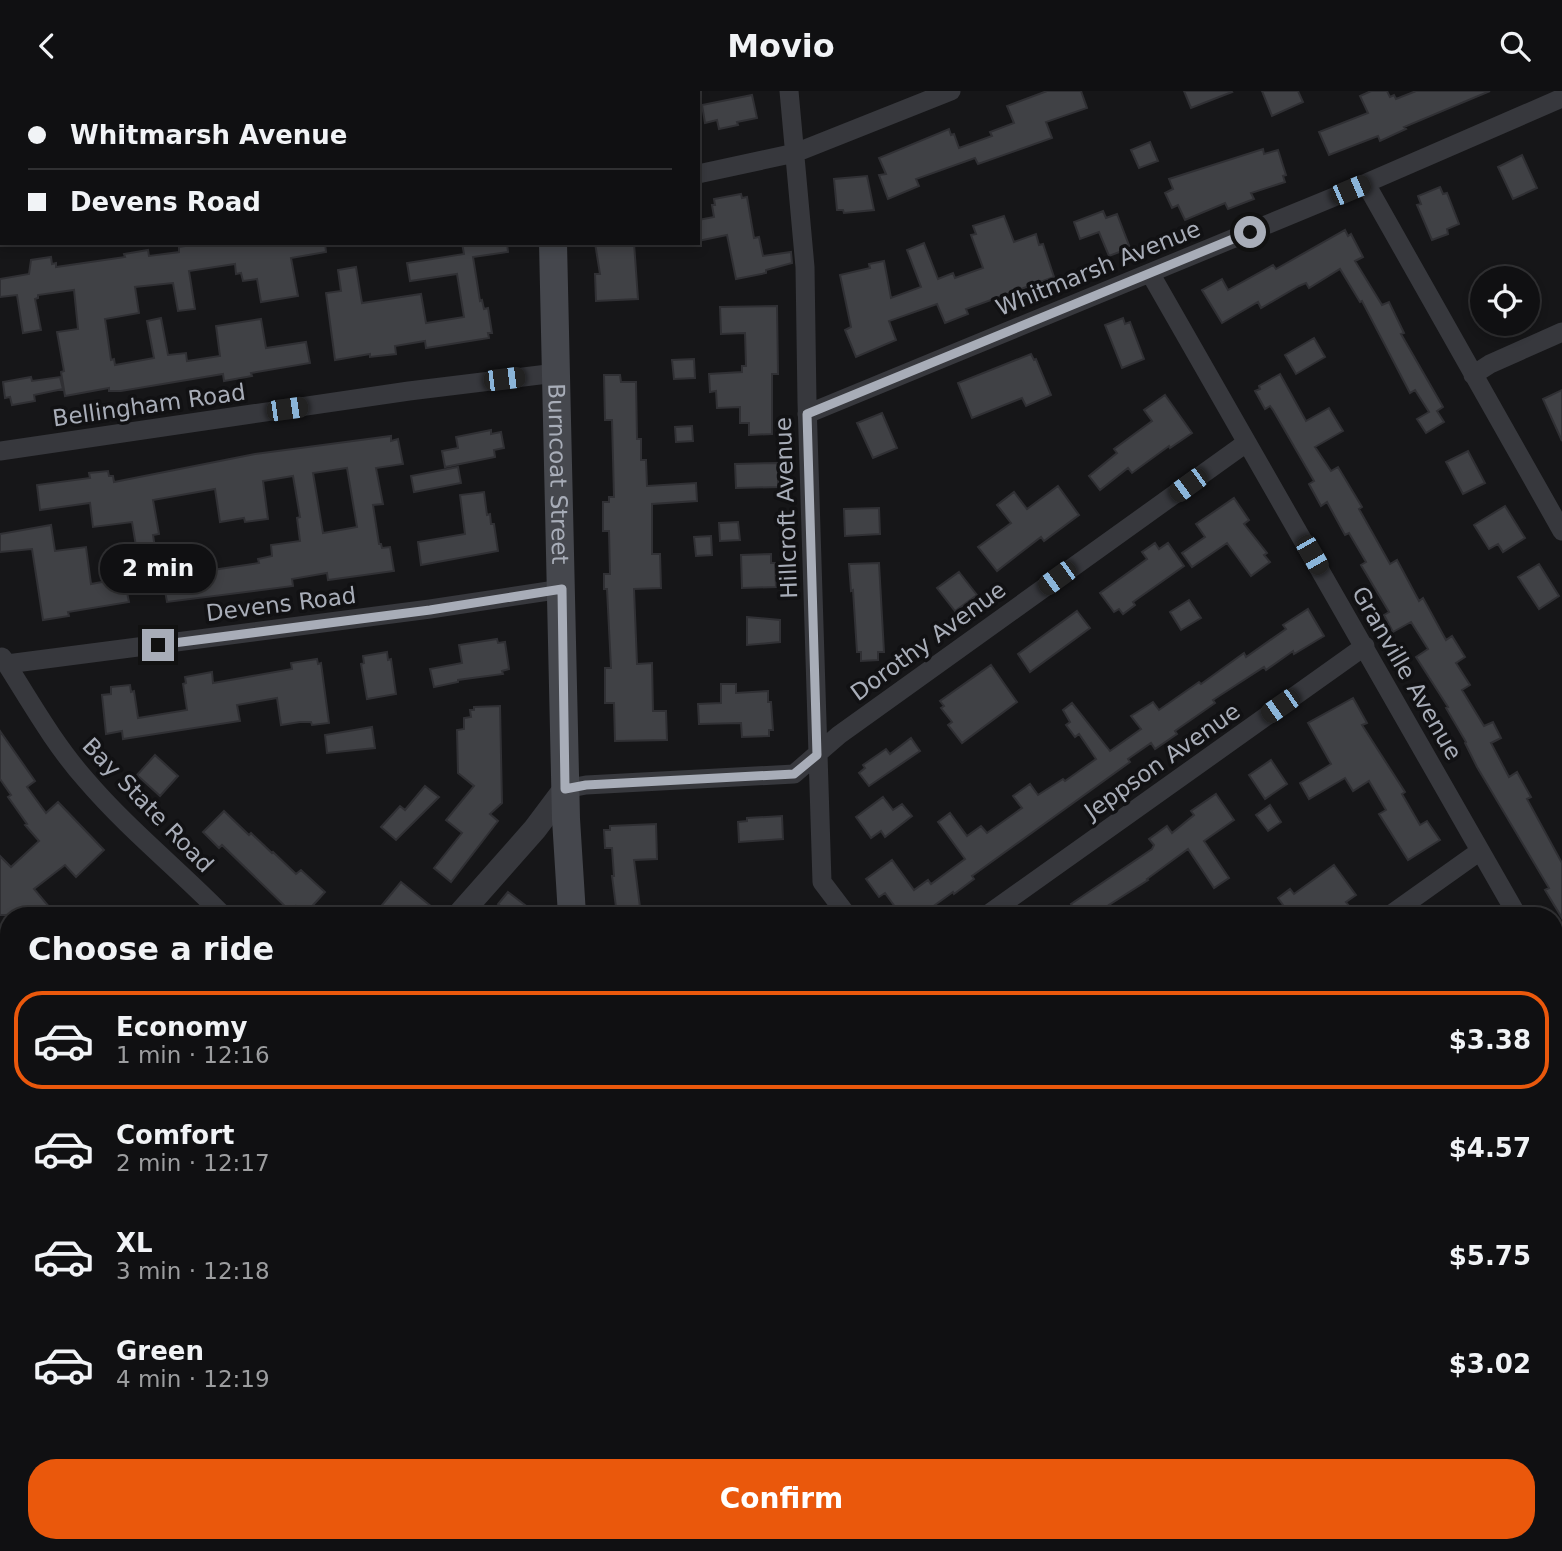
<!DOCTYPE html>
<meta charset="utf-8">
<style>
body{margin:0;font-family:"DejaVu Sans",sans-serif;background:#1e1e20;color:#f1f3f6;height:100vh;display:flex;flex-direction:column;font-size:26px;white-space:nowrap}
*{box-sizing:border-box;margin:0}
p{font-size:23px;color:#9c9d9f}
.icon{flex:none;width:38px;height:38px;fill:none;stroke:currentColor;stroke-width:2;stroke-linecap:round;stroke-linejoin:round}
.map{position:relative;flex:1;overflow:hidden}
.drawer{position:absolute;left:0px;top:816px;width:1563px;height:646px;display:flex;flex-direction:column;background:#101012;border-radius:28px 28px 0 0;box-shadow:0 4px 10px #0003,0 0 0 2px #303032}
.drawer>*{flex:none}
.top-card{position:absolute;left:0px;top:0px;width:700px;height:154px;box-shadow:0 4px 10px #0003,0 0 0 2px #303032;display:grid;align-content:center;height:154px;padding:0 28px;background:#101012}
.controls{position:absolute;left:1470px;top:175px;display:grid;gap:14px}
.controls a{display:grid;place-items:center;width:70px;height:70px;border-radius:50%;background:#101012;box-shadow:0 4px 10px #0003,0 0 0 2px #303032;font-size:35px}
.end{position:absolute;width:32px;height:32px;margin:-16px;border:9px solid #a8adb8;background:#111;box-shadow:0 0 0 4px #111}
.from{border-radius:50%}
.bubble{position:absolute;height:49px;border-radius:24px;background:#101012;box-shadow:0 4px 10px #0003,0 0 0 2px #303032;font-size:23px;font-weight:700;line-height:49px;text-align:center}
.car{position:absolute;width:21px;height:42px;margin:-21px -10px;border-radius:9px;box-shadow:0 0 5px 2px #0007;background:linear-gradient(#222 24%,#8ab4d8 0 40%,#222 0 76%,#8ab4d8 0 86%,#222 0)}
.top-card b{display:flex;align-items:center;gap:24px;height:66px;font-size:26px}
.top-card b+b{border-top:2px solid #303032}
.top-card i{width:18px;height:18px;background:#f1f3f6}
ul{padding:0;list-style:none}
li{display:flex;align-items:center;gap:21px;height:98px;margin:0 14px 10px;padding:0 14px;border:4px solid transparent;border-radius:28px}
li div{flex:1}
li b{display:block;font-size:26px}
li em{font-style:normal;font-weight:700}
li.on{border-color:#ea580c}
li>.icon{width:63px;height:63px;stroke-width:1.5}
h2{padding:0 28px;font-size:32px;line-height:84px}
.cta{display:flex;gap:14px;margin-top:auto;padding:14px 28px}
.cta a{flex:1;height:80px;border-radius:28px;background:#ea580c;color:#fff;font-size:28px;font-weight:700;line-height:80px;text-align:center}
header{display:flex;justify-content:space-between;align-items:center;height:91px;padding:0 28px;background:#101012;font-size:32px;font-weight:700}
.map>svg:first-child{display:block}
.building{fill:#404145;stroke:#303034;stroke-width:2;fill-rule:evenodd}
.lines{fill:none;stroke-linecap:round;stroke-linejoin:round}
.minor{stroke:#37383d;stroke-width:19}
.tertiary{stroke:#37383d;stroke-width:24}
.secondary{stroke:#45474d;stroke-width:28}
.route{stroke:#a8adb8;stroke-width:9}
.labels{text-anchor:middle;stroke-width:7;stroke-linejoin:round;paint-order:stroke}
.street-label{font-size:23px;fill:#a8adb8;stroke:#111113}
</style>
<header><svg class="icon" aria-label="back" viewBox="0 0 24 24"><path d="M15 5l-7 7 7 7"/></svg>Movio<svg class="icon" aria-label="search" viewBox="0 0 24 24"><circle cx="10" cy="10" r="6"/><path d="M15 15l6 6"/></svg></header>
<div class="map">
<svg width="1562" height="1460" viewBox="0 0 1562 1460">
<rect width="100%" height="100%" fill="#161618"/>
<path class="building" d="M1047,0H1081L1087,17L1046,31L1052,47L978,73L975,67L916,88L919,95L888,108L879,84L886,83L879,67L949,38L951,44L954,43L959,57L992,45L990,41L1014,32L1007,15Z
M1184,0H1231L1232,1L1191,17Z
M1262,0H1298L1303,11L1272,25Z
M1371,0H1387L1390,6L1394,4L1396,8L1416,0H1490L1404,36L1406,38L1380,50L1378,45L1329,64L1319,41L1368,22L1360,5Z
M752,4L757,27L737,31L738,34L719,38L717,29L705,32L702,14Z
M1150,51L1158,70L1139,77L1131,59Z
M1263,58L1264,63L1278,59L1286,84L1283,85L1285,91L1251,102L1254,108L1228,118L1225,112L1185,129L1178,114L1172,117L1165,102L1173,98L1169,88Z
M1522,64L1537,97L1513,108L1498,76Z
M867,85L874,119L844,122L843,119H837L834,88Z
M1440,96L1443,103L1447,102L1459,133L1447,138L1448,143L1432,149L1417,114L1421,113L1418,105Z
M741,103L742,107L747,106L754,147L759,146L763,165L791,161L792,172L766,179V182L736,188L727,144L698,150V129L714,126L712,114H715L714,108Z
M1103,120L1106,127L1117,123L1130,157L1109,165L1099,141L1080,148L1074,131Z
M1004,125L1014,151L1036,143L1039,154L1043,153L1054,186L966,218L968,223L945,232L937,213L889,230L896,249L856,266L845,239L851,236L840,184L870,177L869,173L884,170L891,207L921,196L907,159L924,152L938,188L953,182L955,187L983,177L971,144L976,143L973,135Z
M1345,139L1348,145L1351,143L1363,166L1355,170L1382,214L1389,211L1404,242L1401,243L1443,316L1437,320L1444,331L1426,342L1417,328L1429,321L1415,299L1410,302L1362,210L1360,211L1340,178L1309,197L1306,192L1299,195L1261,217L1258,211L1222,232L1202,199L1222,188L1228,199L1273,174L1276,178Z
M203,152H325L326,161L291,167L298,205L261,211L257,188L243,190L241,182L236,183L235,173L189,180L195,218L178,220L173,192L135,196L139,222L105,228L111,269L114,268L115,274L154,267L147,230L161,227L168,264L186,262L187,270L220,265L216,235L261,228L266,257L306,251L310,272L251,282L252,285L224,290L223,283L121,300H109V297L65,305L61,281L64,280L57,241L78,238L74,199L38,204V207L35,208L41,239L23,242L17,204L0,206V188L29,183L31,169L51,166L52,173L56,172V176L125,166L124,163L148,159L149,165L179,161V156Z
M462,152H507L508,161L473,166L480,210L482,209L484,218L488,217L492,242H488L489,247L426,257L425,250L395,255L396,263L370,266V263L335,269L326,202L341,200L338,179L356,176L362,212L421,203L426,232L464,226L457,183L410,190L407,172L464,163Z
M595,152H634L638,208L596,210L595,183H600Z
M777,215L778,283H772V343L749,344V332H740V316L717,317L716,300L710,301L709,283L742,281V275H746L745,242L721,243L720,216Z
M1123,227L1125,233L1130,231L1144,268L1122,277L1105,234Z
M1314,247L1325,266L1296,283L1285,264Z
M1031,263L1034,269L1036,268L1051,304L1026,315L1022,307L972,327L958,292Z
M694,268L695,287L674,288L672,269Z
M1280,283L1306,330L1329,317L1343,340L1315,356L1331,380L1338,376L1362,416L1359,418L1390,473L1397,469L1419,510L1423,507L1446,549L1452,545L1465,566L1456,572L1470,594L1462,599L1484,635L1493,631L1501,647L1491,652L1509,686L1517,681L1531,706L1527,708L1562,772V827L1545,799L1549,797L1477,676L1465,652L1466,651L1446,617L1448,616L1416,566L1428,558L1411,531L1393,541L1384,524L1389,521L1361,474L1366,471L1349,442L1345,444L1327,411L1321,415L1309,393L1314,390L1273,319L1270,315L1265,318L1255,300L1260,298L1259,295Z
M604,284H620L621,291H636L637,348H641V369H646L647,395L696,392L697,410L652,413V463H660L661,497L634,498L637,573L652,572L653,620H666L667,649L615,650L614,612H605V577H611L607,498H604V483H610L609,440H603V411H609V406H614L612,329H605Z
M31,286L32,290L60,286L63,298L34,304L35,310L12,314L10,306L5,307L3,291Z
M1562,299V350L1543,308Z
M1165,304L1192,342L1170,357L1169,355L1132,382L1128,377L1100,399L1089,385L1117,362L1114,358L1152,330L1144,319Z
M882,322L897,357L873,367L857,332Z
M692,335L693,350L676,351L675,336Z
M491,339V343L501,341L504,357L494,359L495,366L445,376L442,360L458,357L456,346Z
M391,345V350L398,348L403,373L376,377L383,413L373,414L379,453H381L382,457L390,456L394,480L328,489L327,482L292,488L293,495L167,511L160,472L190,467L192,482L259,472L258,468L272,465L271,454L300,450L297,427L300,426L293,385L263,390L268,428L245,431L244,427L220,431L215,398L153,409L159,443L153,444L157,470L139,473L132,431L93,436L90,412L40,419L37,394L90,387L89,382L108,380L109,385H113L114,391L255,363ZM347,377L357,436L323,442L313,382Z
M1468,360L1485,392L1463,403L1446,371Z
M778,372V396L736,397L735,373Z
M458,376L461,392L414,401L411,385Z
M1058,395L1079,424L1044,450L1041,446L997,480L978,456L1011,432L997,414L1014,401L1027,418Z
M484,401L487,424L490,423L491,433H494L498,460L421,474L418,451L465,443L460,404Z
M1234,407L1249,429L1244,433L1267,462L1264,464L1270,471L1251,485L1227,452L1192,476L1182,462L1205,446L1196,433Z
M1505,415L1525,447L1503,461L1498,453L1489,458L1474,434Z
M879,417L880,443L845,445L844,418Z
M738,431L740,449L720,450L719,432Z
M51,434L55,460L86,456L91,493L124,487L129,511L68,521L69,525L43,529L32,458L0,461V443Z
M711,445L712,464L696,465L694,446Z
M1155,452L1159,458L1168,452L1184,475L1133,511L1135,514L1123,523L1119,518L1114,521L1100,502L1147,468L1142,461Z
M771,463V472H775L776,496L742,497L741,464Z
M879,472L884,561H878V569L861,570V561H857L853,499L851,500L849,473Z
M1539,473L1559,505L1539,518L1518,486Z
M959,481L977,504L955,520L937,497Z
M1189,509L1201,527L1181,539L1170,521Z
M1308,518L1324,545L1294,563L1293,560L1266,579L1264,576L1213,609L1215,612L1175,640L1177,643L1155,658L1151,652L1128,668L1130,671L972,785L974,788L954,803L953,801L921,824H901L885,802L879,806L866,788L892,769L914,799L928,789L931,793L965,768L938,731L950,722L967,745L981,735L987,742L1022,717L1013,705L1030,693L1038,704L1063,688L1065,690L1096,668L1079,643L1075,646L1066,634L1070,631L1063,619L1072,612L1110,660L1141,638L1131,625L1153,611L1159,619L1199,591L1201,593L1244,562L1246,566L1286,538L1283,534Z
M1077,520L1090,537L1030,581L1018,563Z
M747,526L780,529V551L747,554Z
M497,548L498,552L505,551L509,578L502,580L503,583L458,589V591L434,596L430,578L462,572L459,554Z
M387,561L388,569L391,568L396,603L367,608L361,573L364,572L363,565Z
M317,568L318,573L321,572L329,632L312,634L311,631H300L281,634L277,607L237,614L240,630L123,648L122,640L106,643L102,604L111,603V596L130,594L131,601L134,600L138,627L187,619L183,593L186,592L185,586L212,581L213,592L292,578L291,572Z
M991,574L1017,611L962,652L948,634L952,631L941,617L944,615L940,610Z
M721,593H736V602L768,600V611H771L773,639H769V645L742,646L741,632L699,633L698,613L721,612Z
M1353,607L1367,632L1362,634L1405,701L1402,703L1420,734L1427,730L1440,749L1408,769L1379,723L1386,719L1369,690L1353,700L1345,687L1309,708L1300,692L1331,673L1308,632Z
M500,615L502,712L490,723L498,730L451,791L434,777L462,742L446,729L474,695L458,682L457,639L464,638V627L471,626L470,619H474V616Z
M372,636L375,657L327,662L325,644Z
M0,640L35,690L27,696L46,722L58,711L104,759L76,786L65,774L34,798L56,824H0V765L11,776L39,750L25,734L27,733L8,706L11,704L0,688Z
M911,647L920,660L869,695L859,682L865,677L863,674L886,658L890,663Z
M155,664L178,685L160,705L137,684Z
M1271,669L1287,693L1265,708L1249,684Z
M425,695L439,706L396,749L381,736L400,715L405,719Z
M1216,703L1234,729L1204,750L1229,787L1214,797L1188,758L1147,788L1148,789L1109,814L1111,816L1100,824H1079L1071,813L1152,758L1154,754L1149,748L1167,735L1172,742L1194,724L1191,720Z
M883,706L893,719L902,713L912,725L885,746L881,740L871,747L856,726Z
M1270,714L1281,731L1268,740L1256,724Z
M224,720L249,744L251,742L272,762L273,761L296,783L301,779L325,801L305,823L296,815L291,821L222,754L219,757L203,741Z
M782,725L783,748L739,751L738,731L747,730V727Z
M656,733L657,768L634,769L641,824H617L612,785H614L612,757H605L604,739H610V735Z
M1334,774L1356,804L1346,811L1349,815L1337,824H1269L1283,814L1278,807L1290,798L1294,803Z
M401,791L442,824H394L382,814Z
M508,801L538,824H497L503,817L498,813Z"/>
<g class="lines">
<path class="minor" d="M789,0L805,176L807,311L822,791L847,824
M698,83L795,62L951,0
M1366,93L1562,440
M0,137H2
M1150,182L1517,824
M1473,284L1490,273L1562,241
M807,323L1334,106L1562,7
M0,360L409,300L556,282
M2,566C29,608 53,652 86,689C128,738 178,778 223,824
M7,573L430,518L562,498
M565,698L586,694L794,683L839,644L1246,352
M987,824L1365,555
M1390,824L1480,760
M1554,888L1562,902
M0,957L9,966
M1554,994L1562,988
M1554,1237L1562,1235
M400,1452L401,1460
M153,1460L160,1452"/>
<path class="tertiary" d="M459,824L535,738L565,698
M0,1284L9,1275"/>
<g class="secondary">
<path d="M548,0V2"/>
<path id="s1" d="M553,152L566,728L572,824"/>
<path d="M664,1452L665,1460"/>
</g>
</g>
<g class="lines">
<path class="route" d="M158,554L430,519L562,498L565,698L586,694L794,683L817,664L807,323L1250,141"/>
</g>
<g class="labels">
<g class="street-label">
<text transform="translate(1098 177) rotate(-22)" y="8">Whitmarsh Avenue</text>
<text transform="translate(149 314) rotate(-8)" y="8">Bellingham Road</text>
<text dy="8" stroke="none"><textPath href="#s1" startOffset="231">Burncoat Street</textPath></text>
<text transform="translate(786 417) rotate(-92)" y="8">Hillcroft Avenue</text>
<text transform="translate(281 513) rotate(-7)" y="8">Devens Road</text>
<text transform="translate(928 550) rotate(-36)" y="8">Dorothy Avenue</text>
<text transform="translate(1407 582) rotate(60)" y="8">Granville Avenue</text>
<text transform="translate(1162 670) rotate(-35)" y="8">Jeppson Avenue</text>
<text transform="translate(148 714) rotate(46)" y="8">Bay State Road</text>
</g>
</g>
</svg>
<div class="controls">
<a><svg class="icon" aria-label="locate" viewBox="0 0 24 24"><circle cx="12" cy="12" r="6"/><path d="M12 2v4M12 18v4M2 12h4M18 12h4"/></svg></a>
</div>
<i class="end from" style="left:1250px;top:141px"></i>
<i class="end" style="left:158px;top:554px"></i>
<div class="bubble" style="left:100px;top:453px;width:116px">2 min</div>
<i class="car" style="left:1350px;top:99px;rotate:67deg"></i>
<i class="car" style="left:504px;top:288px;rotate:83deg"></i>
<i class="car" style="left:287px;top:318px;rotate:82deg"></i>
<i class="car" style="left:1188px;top:394px;rotate:234deg"></i>
<i class="car" style="left:1312px;top:464px;rotate:150deg"></i>
<i class="car" style="left:1057px;top:487px;rotate:234deg"></i>
<i class="car" style="left:1280px;top:615px;rotate:235deg"></i>
<div class="top-card">
<b><i class="from"></i>Whitmarsh Avenue</b>
<b><i></i>Devens Road</b>
</div>
<section class="drawer">
<h2>Choose a ride</h2>
<ul>
<li class="on"><svg class="icon" aria-label="car" viewBox="0 0 24 24"><path d="M5 17H2v-5l4-1 3-4h7l3 4 3 1v5h-3M9 17h6M6 11h13"/><circle cx="7" cy="17" r="2"/><circle cx="17" cy="17" r="2"/></svg><div><b>Economy</b><p>1 min · 12:16</p></div><em>$3.38</em></li>
<li><svg class="icon" aria-label="car" viewBox="0 0 24 24"><path d="M5 17H2v-5l4-1 3-4h7l3 4 3 1v5h-3M9 17h6M6 11h13"/><circle cx="7" cy="17" r="2"/><circle cx="17" cy="17" r="2"/></svg><div><b>Comfort</b><p>2 min · 12:17</p></div><em>$4.57</em></li>
<li><svg class="icon" aria-label="car" viewBox="0 0 24 24"><path d="M5 17H2v-5l4-1 3-4h7l3 4 3 1v5h-3M9 17h6M6 11h13"/><circle cx="7" cy="17" r="2"/><circle cx="17" cy="17" r="2"/></svg><div><b>XL</b><p>3 min · 12:18</p></div><em>$5.75</em></li>
<li><svg class="icon" aria-label="car" viewBox="0 0 24 24"><path d="M5 17H2v-5l4-1 3-4h7l3 4 3 1v5h-3M9 17h6M6 11h13"/><circle cx="7" cy="17" r="2"/><circle cx="17" cy="17" r="2"/></svg><div><b>Green</b><p>4 min · 12:19</p></div><em>$3.02</em></li>
</ul>
<div class="cta"><a>Confirm</a></div>
</section>
</div>
